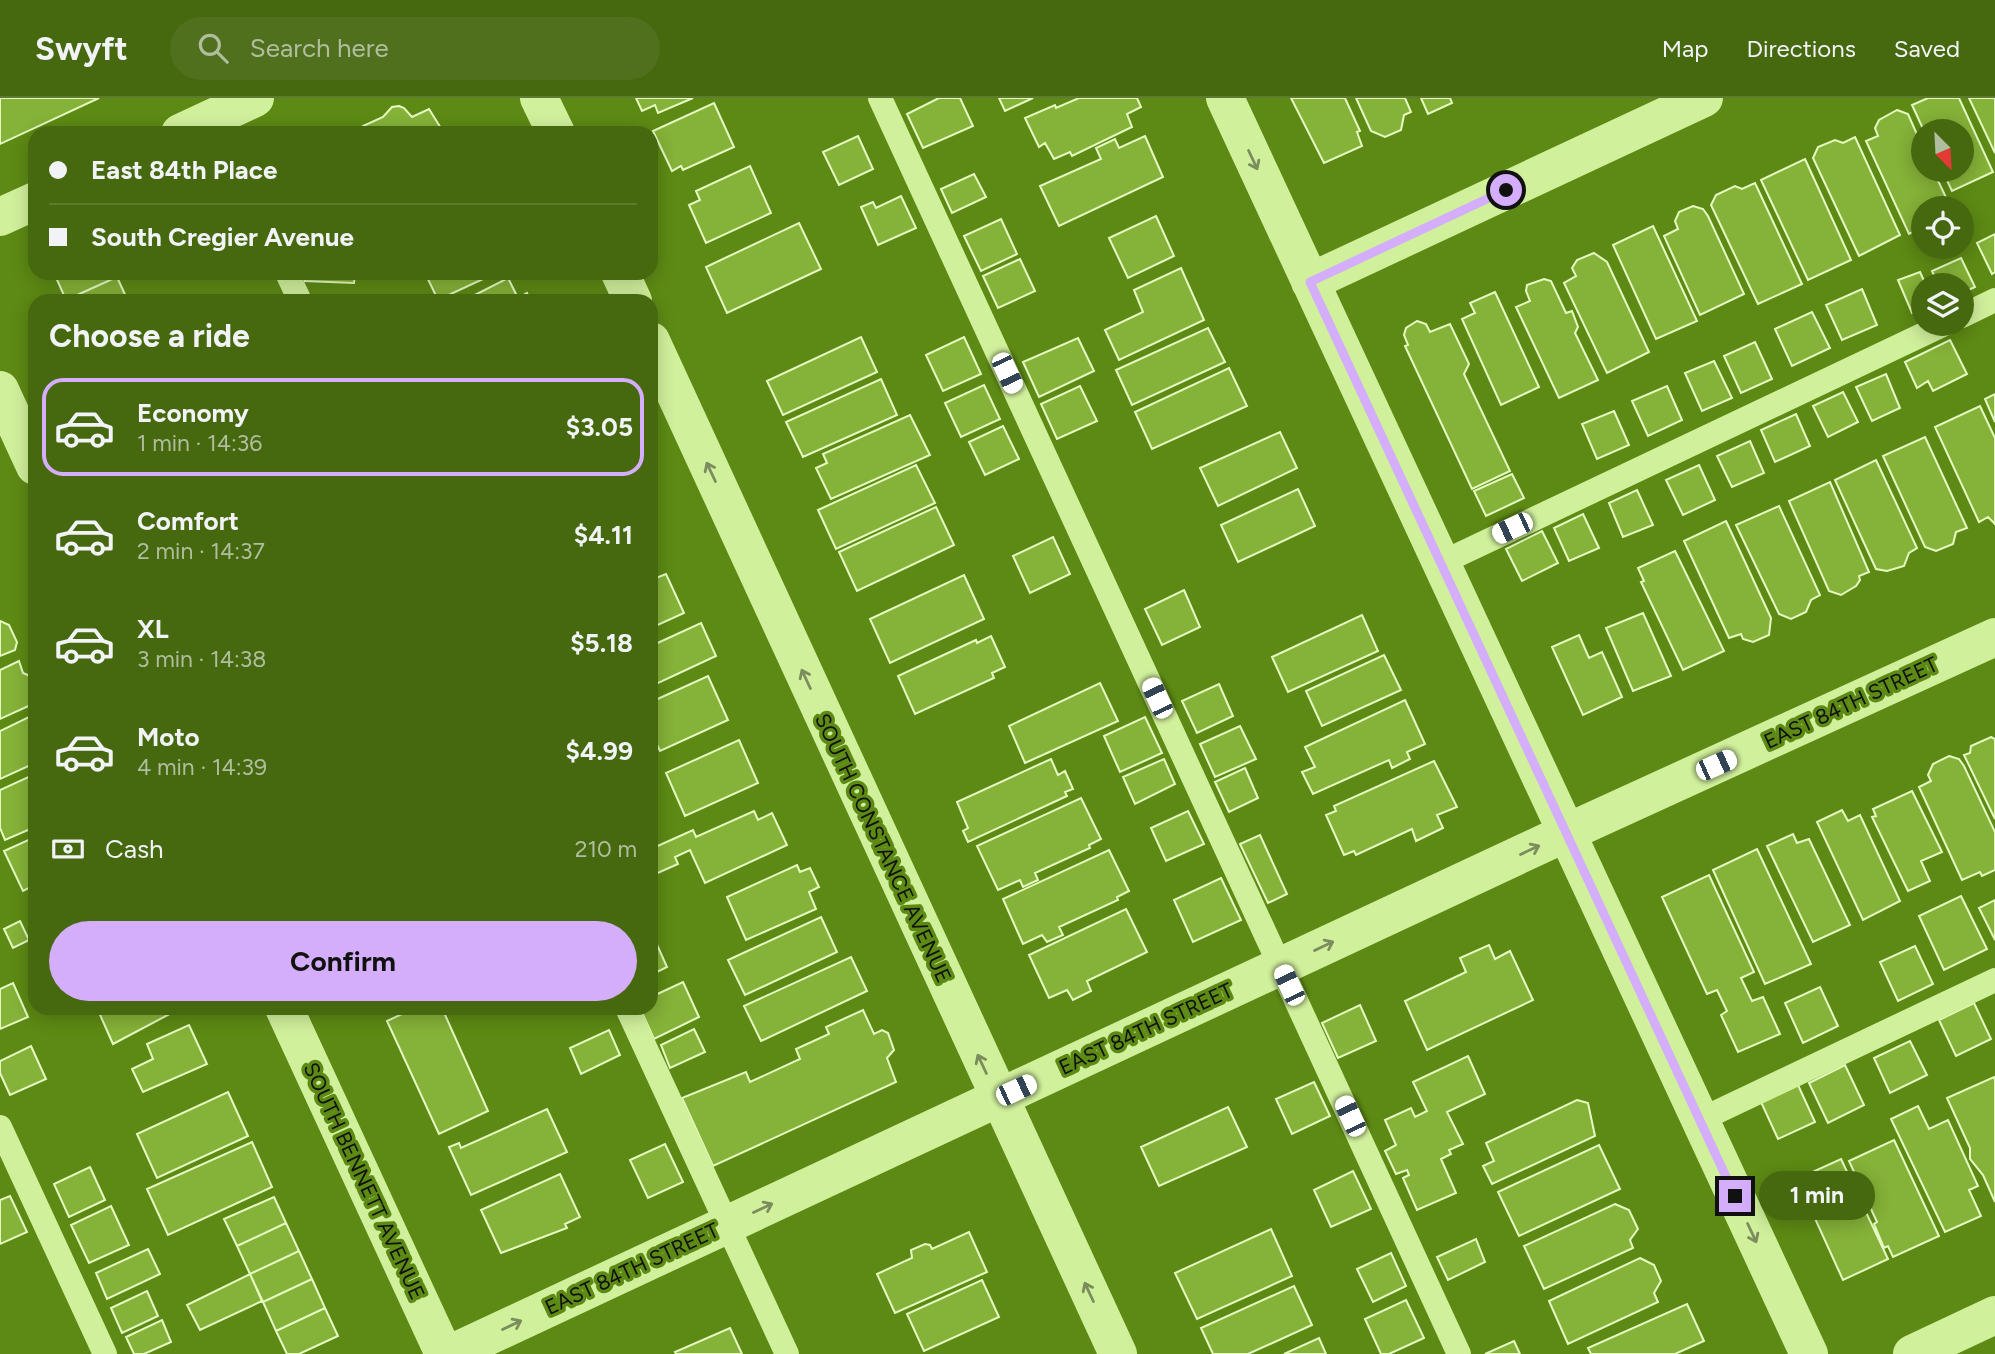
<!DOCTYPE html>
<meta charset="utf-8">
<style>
body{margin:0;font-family:Figtree,sans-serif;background:#50701d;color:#f1f3f6;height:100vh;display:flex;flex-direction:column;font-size:26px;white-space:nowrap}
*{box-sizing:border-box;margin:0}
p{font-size:23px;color:#b0be9e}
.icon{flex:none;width:38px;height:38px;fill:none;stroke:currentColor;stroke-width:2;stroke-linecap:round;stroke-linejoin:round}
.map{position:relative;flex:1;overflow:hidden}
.panel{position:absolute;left:28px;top:196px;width:630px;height:721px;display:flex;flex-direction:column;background:#46680f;border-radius:21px;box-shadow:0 4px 18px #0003}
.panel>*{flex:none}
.banner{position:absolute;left:28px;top:28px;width:630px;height:154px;border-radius:21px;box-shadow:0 4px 18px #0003;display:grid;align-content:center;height:154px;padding:0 21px;background:#46680f}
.needle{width:46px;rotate:156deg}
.fabs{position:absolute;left:1911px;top:21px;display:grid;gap:14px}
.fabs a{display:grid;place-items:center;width:63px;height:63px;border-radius:50%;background:#46680f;box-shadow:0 4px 18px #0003;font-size:35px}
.end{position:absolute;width:32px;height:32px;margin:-16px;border:9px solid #d4aefa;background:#111;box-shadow:0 0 0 4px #111}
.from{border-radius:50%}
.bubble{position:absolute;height:49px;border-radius:24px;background:#46680f;box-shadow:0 4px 18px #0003;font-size:23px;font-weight:700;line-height:49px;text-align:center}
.car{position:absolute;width:21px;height:42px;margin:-21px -10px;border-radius:9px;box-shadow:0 0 5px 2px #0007;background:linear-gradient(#fff 24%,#345 0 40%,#fff 0 76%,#345 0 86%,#fff 0)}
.banner b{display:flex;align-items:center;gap:24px;height:66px;font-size:26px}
.banner b+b{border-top:2px solid #5e7b2f}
.banner i{width:18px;height:18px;background:#f1f3f6}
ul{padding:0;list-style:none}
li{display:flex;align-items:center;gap:21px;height:98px;margin:0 14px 10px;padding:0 7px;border:4px solid transparent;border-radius:21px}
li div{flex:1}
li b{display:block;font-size:26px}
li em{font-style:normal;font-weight:700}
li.active{border-color:#d4aefa}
li>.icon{width:63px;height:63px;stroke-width:1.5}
h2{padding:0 21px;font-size:32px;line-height:84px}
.pay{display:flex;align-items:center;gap:18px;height:77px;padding:0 21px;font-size:26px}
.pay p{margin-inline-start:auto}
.cta{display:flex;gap:14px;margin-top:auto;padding:14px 21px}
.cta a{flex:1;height:80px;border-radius:42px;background:#d4aefa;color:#111;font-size:28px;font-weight:700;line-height:80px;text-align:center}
header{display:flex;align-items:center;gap:42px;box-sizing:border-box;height:98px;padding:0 35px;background:#46680f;border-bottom:2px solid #5e7b2f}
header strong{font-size:33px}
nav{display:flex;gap:38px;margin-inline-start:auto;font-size:24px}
.search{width:490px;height:63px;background:#50701d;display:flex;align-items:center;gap:18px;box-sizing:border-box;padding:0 24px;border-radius:38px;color:#b0be9e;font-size:26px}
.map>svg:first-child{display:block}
.building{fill:#85b238;stroke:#e6fbc2;stroke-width:2}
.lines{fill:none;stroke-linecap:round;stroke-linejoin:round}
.service{stroke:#d1f09c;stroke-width:24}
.minor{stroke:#d1f09c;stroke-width:38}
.oneway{stroke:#7b8c5d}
.route{stroke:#d4aefa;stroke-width:9}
.labels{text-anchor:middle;stroke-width:7;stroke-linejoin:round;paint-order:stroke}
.street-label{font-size:21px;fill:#111;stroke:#5d8a14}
</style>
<header>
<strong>Swyft</strong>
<div class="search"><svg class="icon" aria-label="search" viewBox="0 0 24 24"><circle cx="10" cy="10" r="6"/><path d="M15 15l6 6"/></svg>Search here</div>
<nav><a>Map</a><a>Directions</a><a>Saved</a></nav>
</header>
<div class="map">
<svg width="1995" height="1256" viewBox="0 0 1995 1256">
<rect width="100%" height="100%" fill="#5d8a14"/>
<path class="building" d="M0,0H99L0,46Z
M636,0H693L658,15L655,7L642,13Z
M939,0H960L973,28L923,50L907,16Z
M999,0H1033L1005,13Z
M1079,0H1137L1141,9L1127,16L1132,29L1072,58L1070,54L1054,61L1045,45L1039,49L1025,20L1055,7L1056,10Z
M1291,0H1345L1360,33L1357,34L1362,48L1324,65Z
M1356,0H1405L1411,14L1404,17L1401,32L1385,39L1371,33Z
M1421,0H1450L1452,5L1428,16Z
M1928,0H1959L1993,74L1952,93L1942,72H1962V33H1924L1912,7Z
M1969,0H1995V55Z
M714,5L734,49L683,72L681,68L672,73L653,33Z
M399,8L404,10L412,19L429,11L444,35H366L363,28L383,19L392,9Z
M1897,12L1908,16L1923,50V72H1933L1951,110H1923V129L1909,136L1866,43L1878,38L1875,30L1879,22Z
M858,38L873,71L839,87L823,54Z
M1145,38L1163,79L1059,128L1040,88L1101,61L1096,50L1115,41L1119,50Z
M1855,39L1900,137L1859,158L1813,60L1818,49L1835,42L1843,45Z
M1805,61L1851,162L1808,182L1761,82Z
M750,68L771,115L706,145L689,107L700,102L696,93Z
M974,76L986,99L952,115L941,91Z
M1755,85L1802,186L1758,206L1711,107L1716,97L1735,88L1742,91Z
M901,98L916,130L878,147L861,109L873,104L876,110Z
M1693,108L1703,111L1708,118L1744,196L1700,217L1664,138L1678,131L1675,123L1679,114Z
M1156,118L1174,158L1128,180L1109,140Z
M1001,121L1017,156L981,173L964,138Z
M799,125L821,171L727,215L706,169Z
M1653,128L1697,223L1656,241L1613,147Z
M1995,136V174L1992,176L1977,145Z
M1594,155L1607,164L1649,254L1607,275L1564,185L1576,178L1572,170L1577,162Z
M1961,160L1975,189L1962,195V187H1938L1932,173Z
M1020,161L1035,193L998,210L983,178Z
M1181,170L1204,222L1119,262L1105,232L1143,214L1134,192Z
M1920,174L1926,187H1923V211L1912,215L1898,182Z
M54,175H115L117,179L66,202Z
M305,175H355L354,185L305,183Z
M425,175H496L438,202Z
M117,179L128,203H67L66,202Z
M508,180L518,200L527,195L530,203H463Z
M1544,181L1551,183L1566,215L1572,213L1578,229L1575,235L1598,282L1559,300L1516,209L1530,203L1526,193L1527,187Z
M1862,191L1877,227L1842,242L1826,207Z
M1495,194L1539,289L1501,307L1462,221L1475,215L1470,205Z
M1812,214L1830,250L1792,268L1775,231Z
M1417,223L1426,226L1430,234L1450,226L1469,266L1464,276L1510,373L1472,391L1405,248L1408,247L1404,237L1406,230Z
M1208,230L1225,264L1132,307L1116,272Z
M861,239L877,274L783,317L767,283Z
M964,239L981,276L943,293L926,257Z
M1078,240L1094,273L1039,299L1023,264Z
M1950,242L1967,276L1933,293L1928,283L1917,290L1905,264Z
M1755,244L1772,281L1741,295L1724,258Z
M1714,263L1732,300L1702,313L1685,275Z
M1229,270L1247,308L1152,351L1135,314Z
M1886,276L1900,310L1872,323L1856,289Z
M881,281L897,317L803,359L786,324Z
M984,287L1000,321L961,339L945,305Z
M1080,288L1097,323L1057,341L1041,306Z
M1667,288L1682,322L1648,338L1632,303Z
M1843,294L1858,324L1828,339L1813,308Z
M1995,296V324L1985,301Z
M1980,308L1995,340V426L1988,419L1979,424L1935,329Z
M1614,313L1629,347L1597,361L1582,326Z
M1796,316L1810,348L1775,364L1761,332Z
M910,317L930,357L831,401L816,370L827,365L823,356Z
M1003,328L1019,361L985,377L969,344Z
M1280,334L1297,370L1218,408L1200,370Z
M1925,339L1967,430L1956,434L1953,446L1936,453L1925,449L1883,358Z
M1750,343L1764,375L1732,389L1717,358Z
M1876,362L1917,450L1909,455L1904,468L1887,473L1876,471L1835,382Z
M916,367L935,405L836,451L818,412Z
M1699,367L1715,402L1683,417L1666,382Z
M1512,376L1524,400L1486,418L1474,393Z
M1830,384L1869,474L1859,478L1860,482L1856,488L1841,497L1829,493L1789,403Z
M1298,391L1315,428L1238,464L1221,427Z
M1637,392L1653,427L1623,439L1609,405Z
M1779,408L1820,497L1811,502L1806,514L1791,521L1779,516L1736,427Z
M936,409L954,447L857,493L839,454Z
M1583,416L1599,450L1569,463L1554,430Z
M1726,423L1771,520L1769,537L1753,544L1743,541L1741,536L1729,540L1684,443Z
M1542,433L1558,465L1522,483L1506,451Z
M1053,439L1070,476L1030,495L1013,458Z
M1675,453L1724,553L1683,572L1641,484L1644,483L1638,470Z
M666,476L684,515L651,530V482Z
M964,477L984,521L890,565L870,521Z
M1184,492L1200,529L1162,547L1145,511Z
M1643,515L1671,578L1633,593L1606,530Z
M1362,517L1378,553L1288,594L1272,559Z
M0,523L9,527L17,544L15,552L0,558Z
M701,525L716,558L656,586L651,576V548Z
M1579,537L1589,560L1602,554L1622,599L1583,617L1552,549Z
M991,538L1005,569L992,575L994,580L915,616L898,578L976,542L977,545Z
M1384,557L1401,592L1322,628L1306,593Z
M19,563L23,575L35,580V605L0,621V572Z
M708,578L728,622L660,653L651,634V604Z
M1100,585L1118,623L1025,665L1009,628Z
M1219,586L1233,618L1197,635L1182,603Z
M1405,602L1425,646L1407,654L1410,661L1392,670L1389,662L1313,696L1302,674L1315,669L1305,649Z
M35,616V665L0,681V633Z
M1145,619L1162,655L1120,674L1104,638Z
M1240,628L1256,661L1215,679L1200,646Z
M1991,639L1995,641V721L1964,657L1970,655L1971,648Z
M739,642L758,685L685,718L666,675Z
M1949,658L1959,661L1964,668L1995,734V772L1982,778L1980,774L1962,782L1919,689L1931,683L1928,677L1933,666Z
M1051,661L1058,677L1065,673L1073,691L1065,694L1067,698L968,744L963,733L968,730L957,704Z
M1164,661L1175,686L1135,706L1123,679Z
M1434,663L1457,709L1437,717L1443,730L1416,743L1412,731L1356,757L1354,753L1344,757L1326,717L1336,713L1334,708Z
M1245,670L1258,700L1229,714L1215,684Z
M35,676V729L5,742L0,730V692Z
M1912,693L1942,754L1921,763L1930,783L1908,793L1872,719L1876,718L1873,711Z
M1081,700L1101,741L1089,747L1090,750L1035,775L1038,782L1023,789L1020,782L998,792L977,748Z
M1842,712L1848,723L1860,717L1900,803L1863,822L1817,724Z
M754,713L758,722L772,715L787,747L705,785L690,752L675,759L678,766L651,778V751L693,732L696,739Z
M1188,713L1204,746L1166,763L1151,730Z
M1793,736L1797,745L1809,741L1850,827L1813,844L1767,748Z
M1260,737L1287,796L1268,805L1240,746Z
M35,739V787L23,793L4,753Z
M1757,751L1811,866L1765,886L1713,772Z
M1109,752L1129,793L1117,799L1118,802L1059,829L1063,837L1047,844L1042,837L1023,846L1003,801Z
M797,767L800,774L810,770L819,789L809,794L816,811L746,842L727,799Z
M1709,777L1754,874L1741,880L1752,903L1763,899L1780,936L1738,954L1721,917L1727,913L1717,892L1707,896L1662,799Z
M1221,780L1241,822L1193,844L1174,802Z
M1961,798L1987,851L1944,872L1919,818Z
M1995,802V842L1979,810Z
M1126,811L1147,854L1087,883L1091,893L1073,902L1067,892L1049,900L1029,857Z
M821,819L837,854L745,897L728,862Z
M20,823L29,842L13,850L4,831Z
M654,840L667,869L651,877V841Z
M1489,847L1495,861L1510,853L1533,902L1427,952L1405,903L1466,874L1460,860Z
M1915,848L1933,886L1898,903L1880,864Z
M851,859L867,893L761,943L744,908Z
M683,884L699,919L654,941L640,910H651V899Z
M13,885L28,919L0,931V891Z
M1820,889L1838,928L1803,945L1785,905Z
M1974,905L1991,941L1956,958L1939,922Z
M1360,907L1376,943L1338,960L1322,925Z
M97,910H181L113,946Z
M415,910H442L488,1013L439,1036L387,923Z
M863,912L874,936L882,932L888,935L894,952L887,960L896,984L713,1068L682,1000L746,974L750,984L800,961L796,951L829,936L826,929Z
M189,927L207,966L143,994L132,971L153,961L147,946Z
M694,931L705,954L670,970L661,947Z
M609,932L620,957L581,976L570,950Z
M1910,943L1927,977L1890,995L1874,960Z
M31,948L46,981L10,997L0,975V963Z
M1468,958L1485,996L1447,1014L1463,1046L1449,1052L1451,1056L1441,1061L1456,1095L1417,1112L1403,1080L1409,1077L1407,1072L1396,1076L1385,1053L1396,1047L1385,1022L1411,1010L1415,1019L1427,1013L1413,984Z
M1845,967L1864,1007L1828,1025L1809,985Z
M1994,979L1995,982V1104L1983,1077L1970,1061V1050L1947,1000Z
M1314,984L1330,1018L1292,1036L1276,1001Z
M1798,987L1815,1024L1778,1041L1761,1004Z
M228,994L248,1038L157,1080L137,1036Z
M1577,1002L1588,1005L1595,1038L1492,1086L1483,1068L1494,1063L1486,1045Z
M1918,1008L1929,1031L1948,1022L1978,1088L1969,1092L1981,1118L1945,1134L1891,1021Z
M1228,1009L1247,1049L1159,1088L1141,1049Z
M547,1011L567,1054L471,1097L449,1049L459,1045L461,1050Z
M1894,1042L1939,1138L1893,1159L1888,1148L1884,1150L1874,1126L1877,1124L1849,1063Z
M252,1044L272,1089L168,1137L147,1091Z
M665,1046L683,1084L648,1100L630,1062Z
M1599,1047L1620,1091L1519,1138L1498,1094Z
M1841,1061L1888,1161L1843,1182L1797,1081Z
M90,1069L105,1102L69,1119L54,1086Z
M1353,1073L1371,1111L1331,1129L1314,1092Z
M560,1076L580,1119L565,1126L567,1130L501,1155L481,1112Z
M10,1098L27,1134L0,1146V1102Z
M274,1099L286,1125L237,1148L224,1121Z
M1615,1106L1629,1112L1638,1131L1630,1142L1633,1150L1544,1191L1524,1148Z
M111,1108L129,1147L89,1165L71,1127Z
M286,1125L299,1153L250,1176L237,1148Z
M1271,1131L1292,1178L1197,1221L1175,1175Z
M969,1134L987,1174L895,1215L877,1176L912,1160L911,1152L925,1146L930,1147L932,1151Z
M1476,1141L1485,1164L1448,1182L1437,1159Z
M148,1151L160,1176L107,1201L96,1175Z
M299,1153L312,1181L263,1204L250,1176Z
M1391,1155L1406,1188L1373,1204L1357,1171Z
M1640,1160L1654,1167L1661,1183L1654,1195L1658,1204L1568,1246L1549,1203Z
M250,1176L262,1203L200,1232L187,1207Z
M312,1181L325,1210L276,1233L263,1204Z
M982,1182L999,1219L924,1253L907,1216Z
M1294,1188L1312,1227L1248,1256H1213L1201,1230Z
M147,1193L158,1218L122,1235L111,1210Z
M1406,1202L1424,1240L1389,1256H1381L1365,1221Z
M1687,1206L1704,1243L1675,1256H1591L1588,1250Z
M325,1210L338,1238L299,1256H287L276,1233Z
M162,1222L171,1244L144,1256H134L126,1239Z
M730,1230L742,1256H676L675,1254Z
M1319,1240L1326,1256H1284Z
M1514,1243L1520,1256H1485Z"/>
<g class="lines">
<path class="service" d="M880,0L1459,1256
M287,175L300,203
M1962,218L1995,202
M1441,465L1945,226
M627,910L787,1256
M1700,1022L1995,882
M0,1029L105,1256"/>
<path class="minor" d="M539,0L556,35
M1225,0L1809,1256
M180,35L255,0
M0,119L35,103
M620,175L633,203
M1310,184L1704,0
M651,243L1118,1256
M0,292L35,368
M284,910L444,1256
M450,1256L1566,735L1995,539
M1912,1256L1995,1217"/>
</g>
<defs><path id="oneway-shaft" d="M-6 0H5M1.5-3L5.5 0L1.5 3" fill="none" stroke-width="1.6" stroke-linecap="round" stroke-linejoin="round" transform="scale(1.75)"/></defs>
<g class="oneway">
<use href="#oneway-shaft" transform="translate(1253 62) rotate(65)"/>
<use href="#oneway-shaft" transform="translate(711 374) rotate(-115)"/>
<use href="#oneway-shaft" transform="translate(806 581) rotate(-115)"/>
<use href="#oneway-shaft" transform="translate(1530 752) rotate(-25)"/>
<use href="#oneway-shaft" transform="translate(1324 848) rotate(-25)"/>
<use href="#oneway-shaft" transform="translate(982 966) rotate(-115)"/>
<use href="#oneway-shaft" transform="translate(763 1110) rotate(-25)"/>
<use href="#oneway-shaft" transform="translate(1752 1135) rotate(65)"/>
<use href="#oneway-shaft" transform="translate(1089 1194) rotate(-115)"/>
<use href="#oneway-shaft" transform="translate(512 1227) rotate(-25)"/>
</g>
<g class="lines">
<path class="route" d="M1506,92L1310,184L1735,1098"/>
</g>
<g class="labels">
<g class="street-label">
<text transform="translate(1851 605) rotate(-25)" y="7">EAST 84TH STREET</text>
<text transform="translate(883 750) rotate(65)" y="7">SOUTH CONSTANCE AVENUE</text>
<text transform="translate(1146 931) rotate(-25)" y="7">EAST 84TH STREET</text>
<text transform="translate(364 1083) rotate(65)" y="7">SOUTH BENNETT AVENUE</text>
<text transform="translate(632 1171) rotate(-25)" y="7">EAST 84TH STREET</text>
</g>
</g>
</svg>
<div class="fabs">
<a><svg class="needle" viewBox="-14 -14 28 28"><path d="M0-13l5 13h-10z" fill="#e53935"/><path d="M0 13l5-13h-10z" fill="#b0be9e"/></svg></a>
<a><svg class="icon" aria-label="locate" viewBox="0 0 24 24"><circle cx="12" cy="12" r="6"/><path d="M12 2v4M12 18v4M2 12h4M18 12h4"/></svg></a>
<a><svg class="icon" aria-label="layers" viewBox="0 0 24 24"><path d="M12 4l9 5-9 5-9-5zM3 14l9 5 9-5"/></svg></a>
</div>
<i class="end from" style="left:1506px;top:92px"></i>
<i class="end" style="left:1735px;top:1098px"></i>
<div class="bubble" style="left:1759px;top:1073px;width:116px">1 min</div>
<i class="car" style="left:1007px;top:275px;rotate:155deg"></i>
<i class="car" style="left:1512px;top:430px;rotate:245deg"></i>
<i class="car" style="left:1157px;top:600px;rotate:335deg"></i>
<i class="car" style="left:1716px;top:667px;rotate:66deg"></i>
<i class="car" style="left:1289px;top:887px;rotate:335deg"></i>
<i class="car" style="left:1016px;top:992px;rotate:65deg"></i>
<i class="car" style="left:1350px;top:1018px;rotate:335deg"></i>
<div class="banner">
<b><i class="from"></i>East 84th Place</b>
<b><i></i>South Cregier Avenue</b>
</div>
<section class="panel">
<h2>Choose a ride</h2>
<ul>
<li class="active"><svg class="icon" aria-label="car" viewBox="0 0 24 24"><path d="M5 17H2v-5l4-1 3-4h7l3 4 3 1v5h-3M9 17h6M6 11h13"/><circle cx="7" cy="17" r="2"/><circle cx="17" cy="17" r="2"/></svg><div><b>Economy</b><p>1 min · 14:36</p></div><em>$3.05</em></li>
<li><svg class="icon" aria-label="car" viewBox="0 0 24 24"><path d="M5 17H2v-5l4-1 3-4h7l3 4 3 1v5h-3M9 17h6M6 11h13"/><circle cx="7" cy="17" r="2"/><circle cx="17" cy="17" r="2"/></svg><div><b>Comfort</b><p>2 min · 14:37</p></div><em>$4.11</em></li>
<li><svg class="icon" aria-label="car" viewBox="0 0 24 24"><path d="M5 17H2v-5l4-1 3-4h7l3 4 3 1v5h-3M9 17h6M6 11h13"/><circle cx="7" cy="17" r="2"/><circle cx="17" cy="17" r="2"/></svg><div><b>XL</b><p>3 min · 14:38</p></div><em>$5.18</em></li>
<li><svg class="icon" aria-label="car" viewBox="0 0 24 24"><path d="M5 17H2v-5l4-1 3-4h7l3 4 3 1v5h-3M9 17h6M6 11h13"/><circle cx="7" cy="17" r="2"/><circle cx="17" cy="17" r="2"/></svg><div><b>Moto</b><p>4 min · 14:39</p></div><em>$4.99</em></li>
</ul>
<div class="pay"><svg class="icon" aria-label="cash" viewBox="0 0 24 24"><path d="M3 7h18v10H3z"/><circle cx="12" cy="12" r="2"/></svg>Cash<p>210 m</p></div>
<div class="cta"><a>Confirm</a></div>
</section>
</div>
